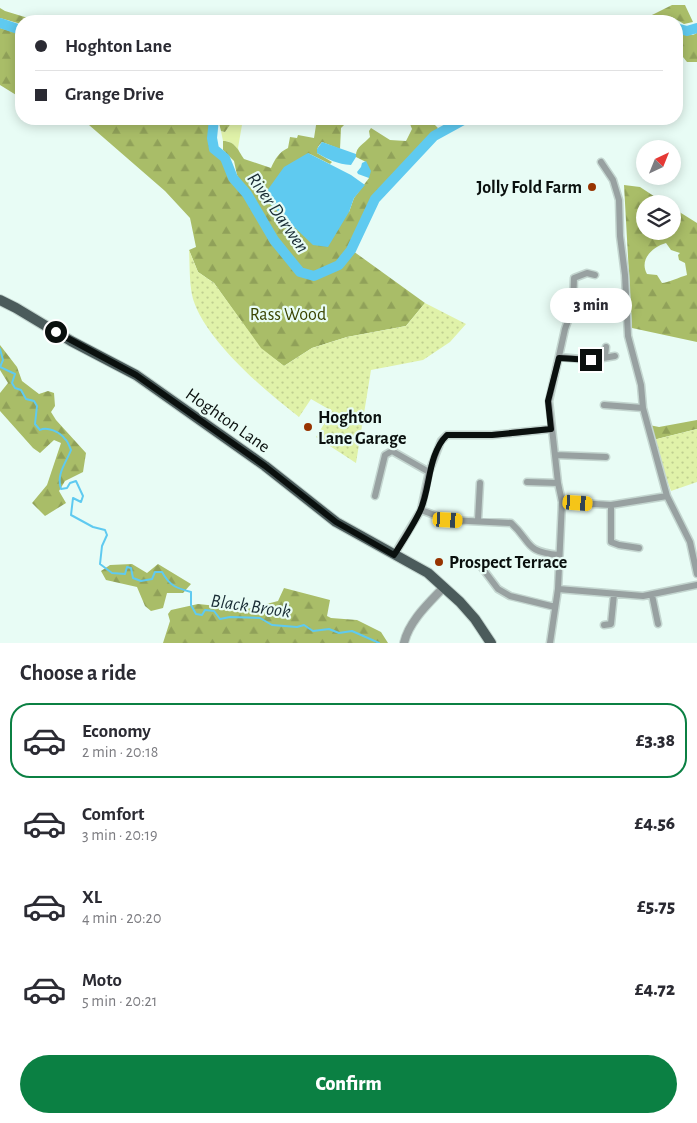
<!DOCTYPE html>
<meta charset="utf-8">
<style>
body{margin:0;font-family:"Alegreya Sans",sans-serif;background:#f2f2f3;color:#2b2b33;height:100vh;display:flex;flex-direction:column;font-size:19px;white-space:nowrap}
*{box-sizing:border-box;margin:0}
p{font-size:16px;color:#7c7c81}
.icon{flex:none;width:28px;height:28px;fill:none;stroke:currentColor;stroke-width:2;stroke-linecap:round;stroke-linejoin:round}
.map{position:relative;height:643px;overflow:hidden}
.details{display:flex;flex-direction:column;background:#fff;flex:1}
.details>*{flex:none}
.guide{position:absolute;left:15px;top:15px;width:668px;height:110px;border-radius:20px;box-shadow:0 2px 12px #0003;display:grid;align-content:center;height:110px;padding:0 20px;background:#fff}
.needle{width:32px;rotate:43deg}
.controls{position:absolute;left:636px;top:140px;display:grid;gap:10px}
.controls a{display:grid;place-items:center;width:45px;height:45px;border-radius:50%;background:#fff;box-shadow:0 2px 12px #0003;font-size:25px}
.end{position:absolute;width:22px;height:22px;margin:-11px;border:6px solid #0a100e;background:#fff;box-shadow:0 0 0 2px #fff}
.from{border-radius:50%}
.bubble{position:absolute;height:35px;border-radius:18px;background:#fff;box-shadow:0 2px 12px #0003;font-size:16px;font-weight:800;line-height:35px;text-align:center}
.car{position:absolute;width:15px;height:30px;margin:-15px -8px;border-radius:6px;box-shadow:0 0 4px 1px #0007;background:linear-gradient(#f5c518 24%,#345 0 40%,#f5c518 0 76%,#345 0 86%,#f5c518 0)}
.guide b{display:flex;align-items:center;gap:18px;height:48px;font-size:19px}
.guide b+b{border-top:1px solid #e1e1e2}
.guide i{width:12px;height:12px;background:#2b2b33}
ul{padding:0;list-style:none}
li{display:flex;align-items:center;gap:15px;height:75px;margin:0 10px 8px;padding:0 10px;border:2px solid transparent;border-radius:20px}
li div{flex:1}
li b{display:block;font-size:19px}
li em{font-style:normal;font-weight:800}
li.on{border-color:#0b8043}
li>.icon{width:45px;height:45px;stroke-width:1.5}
h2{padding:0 20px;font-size:22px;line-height:60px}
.primary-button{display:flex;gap:10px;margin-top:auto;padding:10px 20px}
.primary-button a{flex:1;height:58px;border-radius:30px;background:#0b8043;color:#fff;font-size:20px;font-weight:800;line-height:58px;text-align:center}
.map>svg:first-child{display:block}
.grass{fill:#e0f2a9}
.forest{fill:url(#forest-firs);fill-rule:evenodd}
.park{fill:url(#park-dots)}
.water{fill:#5fcaf0}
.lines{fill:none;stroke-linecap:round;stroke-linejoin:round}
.stream{stroke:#5fcaf0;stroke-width:2}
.river{stroke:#5fcaf0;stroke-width:10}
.minor-casing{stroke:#c4d6d0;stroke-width:9}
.tertiary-casing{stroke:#c4d6d0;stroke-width:10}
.primary-casing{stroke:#c4d6d0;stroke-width:12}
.minor{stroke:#98a1a1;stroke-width:6}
.tertiary{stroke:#98a1a1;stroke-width:8}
.primary{stroke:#4b5b5b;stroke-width:10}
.route{stroke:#0a100e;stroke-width:6}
.poi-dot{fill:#973300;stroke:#e8fcf5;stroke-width:2}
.labels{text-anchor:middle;stroke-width:4.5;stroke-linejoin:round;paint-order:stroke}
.poi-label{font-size:18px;font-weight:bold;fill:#0a100e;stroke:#e8fcf5;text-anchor:start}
.park-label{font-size:18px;fill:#394401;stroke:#e8fcf5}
.street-label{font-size:18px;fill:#0a100e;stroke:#e8fcf5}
.water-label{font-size:19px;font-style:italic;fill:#1a2d35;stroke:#e8fcf5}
</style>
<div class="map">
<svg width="697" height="643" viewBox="0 0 697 643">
<defs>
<pattern id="forest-firs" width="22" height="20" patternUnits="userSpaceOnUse" patternTransform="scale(1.25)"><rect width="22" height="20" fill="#a9bd68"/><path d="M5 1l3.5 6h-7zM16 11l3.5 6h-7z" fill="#90a159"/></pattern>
<pattern id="park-dots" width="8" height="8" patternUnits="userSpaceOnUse" patternTransform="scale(1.25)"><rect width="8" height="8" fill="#e0f2a9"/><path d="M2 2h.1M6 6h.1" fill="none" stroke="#bfce90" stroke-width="1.8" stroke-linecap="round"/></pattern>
</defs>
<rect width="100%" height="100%" fill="#e8fcf5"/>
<path class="grass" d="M234,119H243L238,148L239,152C235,145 232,141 223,141L221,131L225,132Z"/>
<path class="forest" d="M672,5H685L693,22L684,24L672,17L659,21H640Z
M0,8L5,11L38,21H21V24L0,18Z
M0,28L21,34V98L0,85Z
M697,33V62H687L679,52L676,51V35H693Z
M74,119H212L210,137L213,150L223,159L231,179L245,196L273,241L299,273L315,278L340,267L353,251L425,303L406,326L347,337L312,348L284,366L261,349L214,283L198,272L189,250L196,247L190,218L165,191L89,125Z
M218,119H234L225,132L221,131Z
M317,119H365L366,124L348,121L341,128L340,149L322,142C318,146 317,148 317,153L332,162L330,164L308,153L349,212L354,198L369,178L366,162L356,157C355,147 364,144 370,137L369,131L371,128L390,140L406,141L412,129L408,119H429L438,128L371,200L349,249L336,264L315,273L302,269L276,238L237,175L234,161L223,150V141C235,141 238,150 244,159L271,168C275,159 279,152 288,148L290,137L297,138L298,135L314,138Z
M624,185L640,187L666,204H645V231H672L673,208L697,223V342L632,328ZM666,243L671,250L680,253L678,255L679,260L685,263L687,275C680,277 667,283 662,283L657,275L647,274C639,260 652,247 666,243Z
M0,345L17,367L22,381L39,394L48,391L54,393L55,406L51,412L56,420L86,453L83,472L65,481L59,491L66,503L45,516L32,503L47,485L61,443L54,440L40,453L33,448L0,411V393L8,383L0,370Z
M697,420V429L653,440L649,425L659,427Z
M132,564L147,573L158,564L191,584L183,593H167L163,608L151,611L145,606L137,587L106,580L101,571L110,565Z
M284,588L330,600L327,616L331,618L357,620L381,632L388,643H163L170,621L168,614L171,610L198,604L247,609L278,601Z"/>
<path class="park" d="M189,250L198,272L214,283L261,348L284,366L312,348L347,337L406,326L425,303L466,324L450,342L423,360L371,370L356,463L316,437L332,411L311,399L299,417C265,391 206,341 193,299C189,283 190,266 189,250Z
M697,429V482L671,491L653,440Z"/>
<path class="water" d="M322,142L356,154V157L351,165C337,164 329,160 317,153V149Z
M308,153L351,175L365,185L354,198L349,212L328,247L313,245L270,204L264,195L284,167Z
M366,161L371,171L369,178L358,174L357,172L361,167L362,163Z"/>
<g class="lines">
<path class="stream" d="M0,349L3,360L0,367L15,374L12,383L15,388L21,390L26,399L34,401L37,406L35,424L40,430C47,426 60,432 65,439C68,441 69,446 71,450C66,463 56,474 61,489L67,488L70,483L76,481L83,496L81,502L73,498L71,515L93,527L105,530L107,535L102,546L100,564L112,573L125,574L127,567L131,568L133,578L141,581L152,579L155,572H162C170,586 176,588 191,592V605L196,614L202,615L205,610L214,611L220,619L230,617L260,618L272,625L297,627L304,625L313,631L329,629L339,633L352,631L379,643"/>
<path class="river" d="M0,23L21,30
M676,28L687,31L697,28
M214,119L212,138L214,149L225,158L233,178L247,194L274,240L300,272L314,276L339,265L351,250L375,199L434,136L465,119"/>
<defs>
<path id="minor" d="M601,162L613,180L619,200L620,236L625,275L628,336L641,385L643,408L667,496L690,542L697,574
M573,307L616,308
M559,357L591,360L615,356
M605,357L606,347
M604,405L643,408
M555,455L606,457
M527,482L558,483
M375,496L385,455L392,451L429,472
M562,502L611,505L667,496
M611,505V542L619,545L639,548
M421,510L448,520L511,523C533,543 523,551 559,555
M478,520L480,483
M394,555L421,510L429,472L441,441L447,435H492L551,429
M480,565L498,589L510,596L555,607
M558,589L643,596L697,585
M652,595L658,624
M604,625L611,624L614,594
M550,643L558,589L562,502L558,483L549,401L565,329L573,307L574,278L587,273L595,275"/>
<path id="tertiary" d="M404,643C409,621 429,603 444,587"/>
<path id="primary" d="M0,300L16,308L71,341L136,375L265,466L336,522L428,573L460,602L475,619L491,643"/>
</defs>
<use href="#minor" class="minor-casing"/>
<use href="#tertiary" class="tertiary-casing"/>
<use href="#primary" class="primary-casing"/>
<use href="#minor" class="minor"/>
<use href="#tertiary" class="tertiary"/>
<use href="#primary" class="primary"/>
</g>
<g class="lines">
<path class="route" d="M56,332L136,375L265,466L336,522L394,555C403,541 413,526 420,511C431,488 427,455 447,435H492L551,429L548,401L559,358L591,360"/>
</g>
<g class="poi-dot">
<circle cx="592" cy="187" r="5"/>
<circle cx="308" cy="427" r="5"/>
<circle cx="439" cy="562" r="5"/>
</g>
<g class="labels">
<g class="poi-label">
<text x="582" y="193" text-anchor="end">Jolly Fold Farm</text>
<text x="318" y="423">Hoghton<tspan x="318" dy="21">Lane Garage</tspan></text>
<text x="449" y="568">Prospect Terrace</text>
</g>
<g class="park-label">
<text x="288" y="320">Rass Wood</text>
</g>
<g class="street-label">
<text transform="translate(228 420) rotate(35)" y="6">Hoghton Lane</text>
</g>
<g class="water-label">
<text transform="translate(279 212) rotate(55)" y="7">River Darwen</text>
<text transform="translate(251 605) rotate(8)" y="7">Black Brook</text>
</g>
</g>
</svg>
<div class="controls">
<a><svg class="needle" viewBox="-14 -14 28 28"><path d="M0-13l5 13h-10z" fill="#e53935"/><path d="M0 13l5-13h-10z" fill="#7c7c81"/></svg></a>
<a><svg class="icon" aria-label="layers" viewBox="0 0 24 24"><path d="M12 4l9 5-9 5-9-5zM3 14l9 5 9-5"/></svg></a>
</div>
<i class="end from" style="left:56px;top:332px"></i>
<i class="end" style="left:591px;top:360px"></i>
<div class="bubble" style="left:550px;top:288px;width:82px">3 min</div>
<i class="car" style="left:578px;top:503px;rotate:94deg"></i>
<i class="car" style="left:448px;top:520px;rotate:93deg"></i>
<div class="guide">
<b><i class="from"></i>Hoghton Lane</b>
<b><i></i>Grange Drive</b>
</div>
</div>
<section class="details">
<h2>Choose a ride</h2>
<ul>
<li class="on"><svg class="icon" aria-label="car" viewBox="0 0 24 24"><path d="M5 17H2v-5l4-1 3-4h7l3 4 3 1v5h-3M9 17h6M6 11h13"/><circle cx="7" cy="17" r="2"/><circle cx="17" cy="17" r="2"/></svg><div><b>Economy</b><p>2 min · 20:18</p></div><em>£3.38</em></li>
<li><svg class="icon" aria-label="car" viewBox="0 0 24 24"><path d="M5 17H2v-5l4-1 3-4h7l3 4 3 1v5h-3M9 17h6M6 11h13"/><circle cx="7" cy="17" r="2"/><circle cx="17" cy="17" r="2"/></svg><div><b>Comfort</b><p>3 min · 20:19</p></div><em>£4.56</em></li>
<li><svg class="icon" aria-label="car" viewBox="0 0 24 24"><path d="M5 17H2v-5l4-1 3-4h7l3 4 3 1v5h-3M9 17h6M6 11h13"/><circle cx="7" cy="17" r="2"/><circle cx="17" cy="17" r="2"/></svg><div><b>XL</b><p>4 min · 20:20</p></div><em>£5.75</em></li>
<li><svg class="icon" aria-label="car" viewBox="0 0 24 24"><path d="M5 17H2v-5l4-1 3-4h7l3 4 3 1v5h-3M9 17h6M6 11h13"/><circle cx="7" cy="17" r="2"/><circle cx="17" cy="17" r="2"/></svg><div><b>Moto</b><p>5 min · 20:21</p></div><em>£4.72</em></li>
</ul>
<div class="primary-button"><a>Confirm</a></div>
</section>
